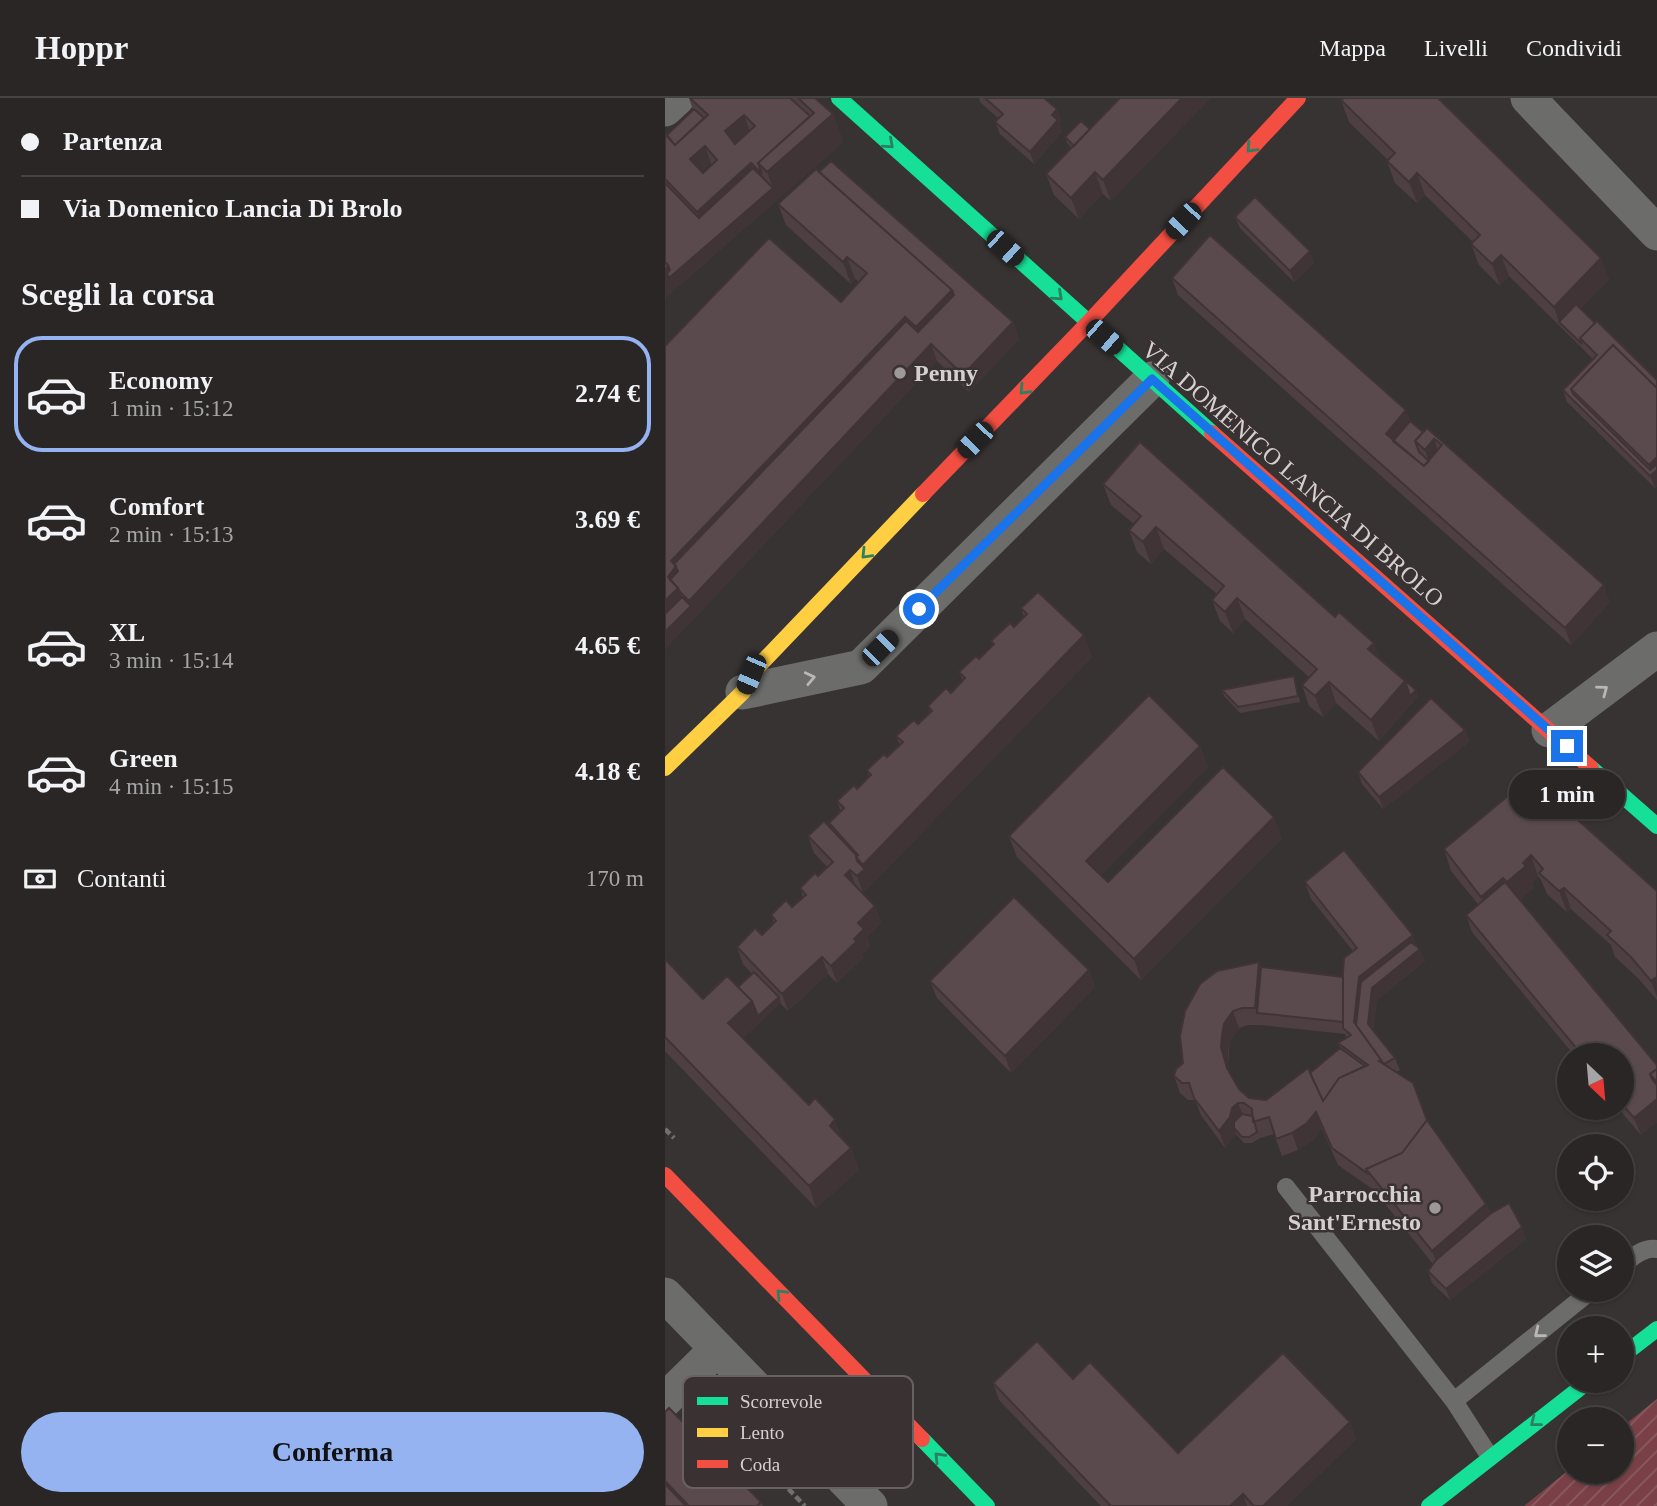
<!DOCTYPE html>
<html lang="it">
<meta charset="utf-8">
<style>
body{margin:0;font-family:Georgia,serif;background:#363232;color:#f1f3f6;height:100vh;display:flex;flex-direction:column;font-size:26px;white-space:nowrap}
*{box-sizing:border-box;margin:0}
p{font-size:23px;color:#a5a5a7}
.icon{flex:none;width:38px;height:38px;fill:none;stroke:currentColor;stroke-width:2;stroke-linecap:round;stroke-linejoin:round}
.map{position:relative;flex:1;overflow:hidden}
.details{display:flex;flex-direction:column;background:#2a2626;width:665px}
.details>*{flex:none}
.guide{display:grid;align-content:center;height:154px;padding:0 21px;background:#2a2626}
.needle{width:46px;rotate:154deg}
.controls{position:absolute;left:892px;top:945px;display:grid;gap:14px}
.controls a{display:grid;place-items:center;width:77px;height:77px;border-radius:50%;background:#2a2626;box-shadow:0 2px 5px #0004,0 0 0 2px #464343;font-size:35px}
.end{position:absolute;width:32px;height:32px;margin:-16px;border:9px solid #1a73e8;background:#fff;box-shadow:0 0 0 4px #fff}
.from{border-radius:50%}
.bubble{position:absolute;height:49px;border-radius:24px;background:#2a2626;box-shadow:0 2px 5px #0004,0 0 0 2px #464343;font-size:23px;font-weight:700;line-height:49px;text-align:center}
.car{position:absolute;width:21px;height:42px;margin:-21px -10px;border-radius:9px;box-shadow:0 0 5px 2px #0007;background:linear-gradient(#222 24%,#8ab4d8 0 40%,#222 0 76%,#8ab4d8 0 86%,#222 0)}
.guide b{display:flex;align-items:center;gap:24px;height:66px;font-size:26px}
.guide b+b{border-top:2px solid #464343}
.guide i{width:18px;height:18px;background:#f1f3f6}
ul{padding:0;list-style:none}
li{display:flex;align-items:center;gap:21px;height:116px;margin:0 14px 10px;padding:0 7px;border:4px solid transparent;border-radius:28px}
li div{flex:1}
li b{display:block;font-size:26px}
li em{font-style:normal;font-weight:700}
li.on{border-color:#95b2f1}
li>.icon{width:63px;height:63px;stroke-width:1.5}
h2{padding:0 21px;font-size:32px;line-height:84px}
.pay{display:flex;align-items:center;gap:18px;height:77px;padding:0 21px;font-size:26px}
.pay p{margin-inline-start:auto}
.cta{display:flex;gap:14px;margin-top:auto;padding:14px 21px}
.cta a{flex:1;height:80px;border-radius:42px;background:#95b2f1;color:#111;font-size:28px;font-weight:700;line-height:80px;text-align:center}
header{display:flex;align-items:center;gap:42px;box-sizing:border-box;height:98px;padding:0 35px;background:#2a2626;border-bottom:2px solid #464343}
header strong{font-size:33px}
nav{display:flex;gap:38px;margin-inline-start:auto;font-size:24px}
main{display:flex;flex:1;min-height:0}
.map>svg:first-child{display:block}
.garden{fill:url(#garden-furrows)}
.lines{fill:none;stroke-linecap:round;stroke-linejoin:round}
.path{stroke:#717070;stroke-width:4.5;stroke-dasharray:7 3.5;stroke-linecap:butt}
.lane{stroke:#6c6c6b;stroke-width:18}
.street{stroke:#6c6c6b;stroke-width:35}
.fast{stroke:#16e098;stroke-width:16}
.slow{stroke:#ffcf43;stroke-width:16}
.jam{stroke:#f24e42;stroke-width:16}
.wall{fill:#4e4042;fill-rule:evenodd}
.shaded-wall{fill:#403436}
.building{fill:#5b4a4d;stroke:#403436;stroke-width:2;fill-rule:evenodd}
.oneway{stroke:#2a8060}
.oneway2{stroke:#bbb7b7}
.route{stroke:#1a73e8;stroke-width:9}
.poi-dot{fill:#9e9999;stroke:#3a3132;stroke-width:2.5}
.labels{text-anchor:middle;stroke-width:5;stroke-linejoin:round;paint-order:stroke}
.poi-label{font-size:24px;font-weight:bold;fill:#d5d0d0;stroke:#3a3132;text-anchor:start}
.street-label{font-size:24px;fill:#d5d0d0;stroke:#3a3132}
.key{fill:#3a3132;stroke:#686161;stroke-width:2}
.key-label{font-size:19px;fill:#d5d0d0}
</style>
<header>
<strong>Hoppr</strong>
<nav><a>Mappa</a><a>Livelli</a><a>Condividi</a></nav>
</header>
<main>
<section class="details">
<div class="guide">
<b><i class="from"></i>Partenza</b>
<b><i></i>Via Domenico Lancia Di Brolo</b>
</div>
<h2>Scegli la corsa</h2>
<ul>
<li class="on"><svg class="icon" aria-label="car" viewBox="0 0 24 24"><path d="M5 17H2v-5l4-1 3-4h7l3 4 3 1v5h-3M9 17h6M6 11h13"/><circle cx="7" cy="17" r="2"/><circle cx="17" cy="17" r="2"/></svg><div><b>Economy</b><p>1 min · 15:12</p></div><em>2.74 €</em></li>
<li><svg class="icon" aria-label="car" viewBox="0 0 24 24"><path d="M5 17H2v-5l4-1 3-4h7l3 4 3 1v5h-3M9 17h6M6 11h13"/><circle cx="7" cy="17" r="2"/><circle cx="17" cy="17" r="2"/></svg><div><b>Comfort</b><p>2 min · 15:13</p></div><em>3.69 €</em></li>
<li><svg class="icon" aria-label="car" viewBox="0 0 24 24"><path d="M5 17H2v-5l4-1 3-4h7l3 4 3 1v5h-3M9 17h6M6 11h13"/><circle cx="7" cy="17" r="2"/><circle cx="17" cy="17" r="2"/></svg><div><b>XL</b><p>3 min · 15:14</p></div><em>4.65 €</em></li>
<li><svg class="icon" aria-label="car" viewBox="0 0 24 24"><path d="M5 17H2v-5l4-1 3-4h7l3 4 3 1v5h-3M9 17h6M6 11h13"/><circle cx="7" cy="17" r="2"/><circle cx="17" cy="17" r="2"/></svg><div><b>Green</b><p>4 min · 15:15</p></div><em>4.18 €</em></li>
</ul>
<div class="pay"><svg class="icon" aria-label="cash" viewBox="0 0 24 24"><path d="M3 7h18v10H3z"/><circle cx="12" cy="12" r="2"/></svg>Contanti<p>170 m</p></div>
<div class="cta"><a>Conferma</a></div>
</section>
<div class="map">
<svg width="992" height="1408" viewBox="0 0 992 1408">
<defs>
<pattern id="garden-furrows" width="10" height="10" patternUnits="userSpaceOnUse" patternTransform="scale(1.75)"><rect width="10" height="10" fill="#794047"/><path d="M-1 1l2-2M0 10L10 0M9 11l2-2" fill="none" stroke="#8b5b60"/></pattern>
</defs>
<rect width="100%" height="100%" fill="#383333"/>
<path class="garden" d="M992,1301V1408H859L905,1371V1374H957V1329Z"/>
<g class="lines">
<path class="path" d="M0,1031L9,1040
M43,1308L140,1408"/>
<path class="lane" d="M621,1089L789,1303L825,1359
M957,1167C968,1159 978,1149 992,1151
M789,1303L927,1192"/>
<path class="street" d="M863,0L992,135
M0,11L12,0
M78,594L196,569L487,281
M884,632L992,551
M0,1197L205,1408
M0,1302L52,1251"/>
<path class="fast" d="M174,0L547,335
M926,670L992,728
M957,1258L992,1231
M257,1341L322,1408
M764,1408L924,1283"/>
<path class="slow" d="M0,670L78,594L86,576L258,396"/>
<path class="jam" d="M547,335L926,670
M258,396L423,225L633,0
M0,1077L257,1341"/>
</g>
<path class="wall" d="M24,0H150L168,16L178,44L0,200V36L2,37L28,12ZM46,65L47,67L38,75L36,73Z
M314,0H379L392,11L396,23L394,25L397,34L369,66L335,36L330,24L333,20L315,4Z
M676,2L944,181L915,211L992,282V388L990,390L902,304L898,292L928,261L844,178L835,188L814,167L806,146L808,144L760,97L752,105L730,85L722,63L723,62L684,24Z
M425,31L446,103L438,96L414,121L389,97L381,76L407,50L402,45L400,39Z
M113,106L348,224L354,241L304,294L272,263L0,551V248L176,204L194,184L190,181L186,186L121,127Z
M570,119L649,164L629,184L575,130Z
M507,180L745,323L758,334L762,330L945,504L906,547L513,197Z
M438,386L714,560L753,598L714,643L671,605L658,619L644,608L637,587L644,579L580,521L568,535L555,523L547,502L552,496L499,451L486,466L472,454L464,432L469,426L446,407Z
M356,510L419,537L427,559L198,795L210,808L216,825L202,839L205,848L197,856L198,860L172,885L163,876L123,913L115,905L78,940L186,1050L194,1072L151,1110L0,953V861L38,901L73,889L87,876L78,866L72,849L97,837L109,826L106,817L127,809L138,799L135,790L153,778L162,769L149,755L143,738L165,730L164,725L176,714L172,703L192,691L204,679L202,672L222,659L235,647L231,638L253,626L265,614L263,608L286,595L298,583L294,574L314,561L328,547L326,543L349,529L359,519Z
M629,578L635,604L575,615L559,598L557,592Z
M800,632L804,644L718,711L697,686L693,674Z
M535,648L543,669L436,777L443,784L617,740L476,882L352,759L344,738Z
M851,695L992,793V902L973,880L950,859L946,847L906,811L902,814L882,796L876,782L873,778L867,785L869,790L854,802L992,967V1024L976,1037L953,1010H957V957H909L807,834L801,817L813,806L786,773L779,751Z
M640,784L752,849L760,863L712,902L708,932L730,960L735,972L731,974L762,1022L821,1106L825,1116L861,1141L785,1202L767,1185L763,1173L768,1166L709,1092L673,1067L657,1031L648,1042L633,1052L617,1058L609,1036L595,1040L587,1045H579L571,1036L560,1050L536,1017L530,1002H523L515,995L509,978L594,864L596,869L678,879L688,853L646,801ZM583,927H596L680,936L682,940L673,945L675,950L645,975L601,1002L584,1000L574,991L565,975L563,966L565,943L574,930Z
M424,872L430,889L346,975L272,900L265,883Z
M408,1281L513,1355L685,1324L691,1341L622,1408H436L334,1302L328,1285Z
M0,1314L96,1404L98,1408H0Z"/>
<path class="shaded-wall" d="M517,0H546L446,103L438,82Z
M392,11L396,23L394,25L397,34L369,66L365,54L387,17Z
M168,16L178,44L0,200V170L108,90L102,74Z
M79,17L85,34L66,50L60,33Z
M40,48L46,65L31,78L25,61Z
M86,65L92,82L38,131L32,114Z
M430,74L438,96L414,121L406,100Z
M752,75L760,97L752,105L744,84Z
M645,153L649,164L629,184L625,173Z
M836,157L844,178L835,188L827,166Z
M182,159L190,181L186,186L178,164Z
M936,160L944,181L899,228L894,224L889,209Z
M287,192L295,214L259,251L251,229Z
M240,219L247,240L15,494L21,511L0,532V503L3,479L6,463Z
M348,224L354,241L304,294L298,277Z
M266,246L272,263L0,551V534L26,508L24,503Z
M741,312L748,329L729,351L721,336Z
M769,341L775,358L766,369L760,352Z
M992,359V388L990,390L985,378L987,377L984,367Z
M491,429L499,451L486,466L478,444Z
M939,487L945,504L906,547L900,530Z
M572,500L580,521L568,535L560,514Z
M419,537L427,559L206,788L198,767Z
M709,545L717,566L703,551Z
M740,583L751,592L753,598L714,643L706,622Z
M664,584L671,605L658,619L650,598Z
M800,632L804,644L718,711L714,699Z
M535,648L543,669L429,784L421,763Z
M609,719L617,740L476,882L469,861Z
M866,757L873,778L867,785L869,790L850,806L842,784Z
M200,771L206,788L198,795L192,778Z
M185,772L191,789L180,777Z
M838,780L846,801L824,820L816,799Z
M899,790L906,811L902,814L894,793Z
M210,808L216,825L202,839L205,848L197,856L198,860L172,885L166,868L189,841L193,825Z
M748,837L754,853L755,851L760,863L712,902L707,938L696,936L689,924L694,879Z
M157,859L163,876L123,913L117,896Z
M594,864L600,881L592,915L590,910Z
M424,872L430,889L346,975L340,958Z
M990,880L992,885V899L986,883Z
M114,899L116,905L71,947L63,925L87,903Z
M568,913L574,930L565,943L563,955V966L568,987L562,970L556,949L559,926Z
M992,1001V1024L976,1037L969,1020Z
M573,1005L580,1022L569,1030L571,1036L560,1050L554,1033L567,1010Z
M651,1014L657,1031L648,1042L633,1052L627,1035Z
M170,1021L178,1042L165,1028Z
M186,1050L194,1072L151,1110L144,1088Z
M821,1106L829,1128L775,1174L767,1153Z
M857,1129L861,1141L785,1202L781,1191Z
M685,1324L691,1341L622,1408H598Z
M578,1396L582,1408H565Z"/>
<path class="building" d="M25,0H125L145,18L93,65L97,76L86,65L32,114L0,81V36L10,47L43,17ZM79,17L90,28L70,46L60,33ZM40,48L52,62L38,75L25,61Z
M133,0H150L168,16L102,74L93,65L149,15Z
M320,0H379L392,11L387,17L393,22L365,54L330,24L338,16Z
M455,0H517L438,82L430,74L406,100L381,76Z
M679,0H773L936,160L889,209L836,157L827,166L806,146L815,137L752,75L744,84L722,63L730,55L676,2Z
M29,11L39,20L10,47L2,37Z
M416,23L425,31L409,48L400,39Z
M166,63L348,224L298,277L266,246L24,503L15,494L13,490L5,482L13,473L9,466L241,223L253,234L289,197L287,192L154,74Z
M88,70L108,90L4,180L2,175L5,172L3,167L0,164V85L34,120Z
M151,71L287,192L251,229L240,219L6,463L11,468L3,479L13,490L0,503V248L104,140L176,204L202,175L182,159L178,164L113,106Z
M590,99L645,153L625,173L570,119Z
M545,137L741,312L721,336L759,368L777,347L769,341L760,352L750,343L762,330L939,487L900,530L507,180Z
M911,206L930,225L915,240L917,246L894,224Z
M932,223L992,282V290L948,247L906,291L908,296L985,372L992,366V372L985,378L898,292L932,257L915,240Z
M948,247L992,290V359L984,367L906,291Z
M745,323L758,334L750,343L754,354L764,363L759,368L728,343Z
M475,344L670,519L674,514L709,545L703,551L740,583L706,622L664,584L650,598L637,587L652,571L572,500L560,514L547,502L559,488L491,429L478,444L464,432L476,418L438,386Z
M373,494L419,537L198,767L191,759L193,757L164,725L179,710L172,703L189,687L192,691L206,677L202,672L219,656L222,659L238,644L231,638L249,622L253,626L267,613L263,608L281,590L286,595L300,580L294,574L311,558L314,561L329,546L326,543L345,525L349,529L362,516L356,510Z
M17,499L26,508L0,534V516Z
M714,560L751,592L745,598L740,583Z
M629,578L633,598L573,609L557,592Z
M484,597L535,648L421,763L443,784L558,669L609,719L469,861L344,738Z
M766,600L800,632L714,699L693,674Z
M865,679L992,793V882L990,880L986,883L966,859L942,837L946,833L899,790L894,793L874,775L878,771L866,757L858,765L861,768L842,784L838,780L816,799L779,751L849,693L851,695Z
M159,723L192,758L191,759L192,763L200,771L192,778L185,772L180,777L210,808L193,825L199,831L189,841L192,843L166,868L157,859L117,896L72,849L90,830L97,837L111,823L106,817L121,802L127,809L141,797L135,790L150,775L153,778L168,764L143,738Z
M679,752L748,837L694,879L689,924L716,962L714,963L748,985L762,1022L737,1055L701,1071L702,1075L667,1050L651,1014L642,1025L627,1035L611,1041L604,1019L588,1024L587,1011L579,1005H573L567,1010L565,1019L554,1033L529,1000L524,985H517L509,978L511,971L518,965L515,938L520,913L535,886L552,873L594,864L590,910H577L568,913L559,926L557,938L556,949L562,970L574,991L584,1000L601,1002L643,970L658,1003L674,980L703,967L673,945L686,937L678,930V874L679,860L692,850L640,784Z
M840,784L992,967V971L985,976L987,981L992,987V1001L969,1020L957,1006V957H917L801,817Z
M349,799L424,872L340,958L265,883Z
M746,844L755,851L707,890L703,926L730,960L719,966L691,927L696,884Z
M0,861L38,901L62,878L87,903L63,925L144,1007L150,1000L170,1021L165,1028L186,1050L144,1088L0,939Z
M596,869L678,879V924L592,915Z
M89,874L114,899L93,918L87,903L73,889Z
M675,950L700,968L674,980L658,1003L645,975Z
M992,971V984L985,976Z
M577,1016L587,1018L588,1019L592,1034L584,1039H577L569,1030V1024Z
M762,1022L821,1106L767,1153L701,1071L737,1055Z
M844,1105L857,1129L781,1191L763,1173L771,1162L825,1116Z
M372,1243L408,1281L425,1264L513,1355L618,1255L685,1324L598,1408H589L578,1396L565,1408H446L328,1285Z
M4,1310L96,1404L92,1408H24L0,1383V1314Z
M0,1386L21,1408H0Z"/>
<defs><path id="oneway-chevron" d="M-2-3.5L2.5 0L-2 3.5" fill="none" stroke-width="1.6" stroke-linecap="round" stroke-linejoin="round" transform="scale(1.75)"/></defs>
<g class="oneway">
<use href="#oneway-chevron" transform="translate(224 46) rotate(42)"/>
<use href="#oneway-chevron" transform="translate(586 50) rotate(133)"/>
<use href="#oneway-chevron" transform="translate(393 198) rotate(42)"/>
<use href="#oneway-chevron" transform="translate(359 292) rotate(134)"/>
<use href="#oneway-chevron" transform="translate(201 456) rotate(134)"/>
<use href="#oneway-chevron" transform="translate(116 1196) rotate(-134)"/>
<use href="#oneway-chevron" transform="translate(870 1324) rotate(142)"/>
<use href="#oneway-chevron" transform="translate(274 1359) rotate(-134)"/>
</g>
<g class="oneway2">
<use href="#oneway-chevron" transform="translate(145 580) rotate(-12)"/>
<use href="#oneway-chevron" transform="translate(938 592) rotate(-37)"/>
<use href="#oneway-chevron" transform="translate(874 1235) rotate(141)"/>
</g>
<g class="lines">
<path class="route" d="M254,511L487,281L902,648"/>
</g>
<g class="poi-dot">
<circle cx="235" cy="275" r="7"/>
<circle cx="770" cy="1110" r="7"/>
</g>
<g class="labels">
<g class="poi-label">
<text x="249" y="283">Penny</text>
<text x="756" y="1104" text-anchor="end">Parrocchia<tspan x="756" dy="28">Sant'Ernesto</tspan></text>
</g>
<g class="street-label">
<text transform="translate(628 376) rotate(41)" y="8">VIA DOMENICO LANCIA DI BROLO</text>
</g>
</g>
<rect x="18" y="1278" width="230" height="112" rx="10" class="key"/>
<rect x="32" y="1299" width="31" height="8" fill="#16e098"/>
<rect x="32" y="1330" width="31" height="9" fill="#ffcf43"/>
<rect x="32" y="1362" width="31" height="8" fill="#f24e42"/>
<g class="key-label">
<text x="75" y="1310">Scorrevole</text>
<text x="75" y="1341">Lento</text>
<text x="75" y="1373">Coda</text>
</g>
</svg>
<div class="controls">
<a><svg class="needle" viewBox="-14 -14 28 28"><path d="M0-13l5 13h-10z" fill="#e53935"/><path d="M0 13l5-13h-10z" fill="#a5a5a7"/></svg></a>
<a><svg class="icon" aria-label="locate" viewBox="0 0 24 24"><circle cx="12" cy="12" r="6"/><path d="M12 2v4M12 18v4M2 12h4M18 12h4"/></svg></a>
<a><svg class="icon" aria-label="layers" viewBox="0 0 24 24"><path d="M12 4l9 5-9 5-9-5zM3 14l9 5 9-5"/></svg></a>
<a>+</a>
<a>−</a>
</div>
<i class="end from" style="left:254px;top:511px"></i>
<i class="end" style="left:902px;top:648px"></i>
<div class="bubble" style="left:844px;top:672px;width:116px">1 min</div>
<i class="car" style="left:518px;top:123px;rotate:223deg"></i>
<i class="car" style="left:340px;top:150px;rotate:132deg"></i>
<i class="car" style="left:439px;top:239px;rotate:131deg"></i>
<i class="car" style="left:310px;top:342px;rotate:224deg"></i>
<i class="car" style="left:215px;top:550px;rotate:45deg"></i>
<i class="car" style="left:86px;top:576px;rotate:203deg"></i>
</div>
</main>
